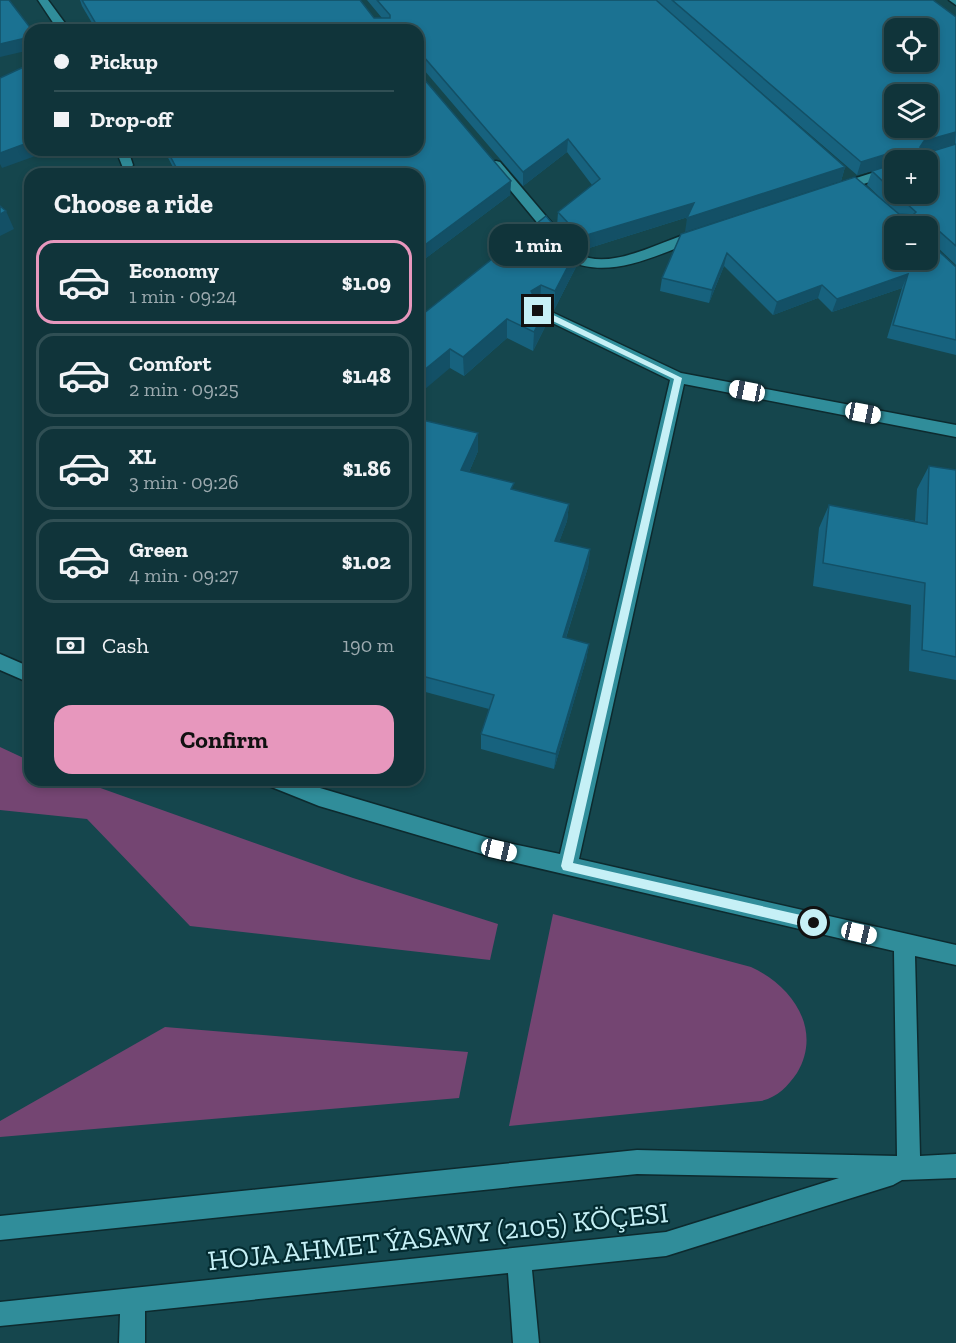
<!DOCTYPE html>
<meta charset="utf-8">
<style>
body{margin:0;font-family:"Zilla Slab",serif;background:#193c42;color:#f1f3f6;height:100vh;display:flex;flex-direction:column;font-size:22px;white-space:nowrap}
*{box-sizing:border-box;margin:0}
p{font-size:20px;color:#9caaaf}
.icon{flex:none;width:33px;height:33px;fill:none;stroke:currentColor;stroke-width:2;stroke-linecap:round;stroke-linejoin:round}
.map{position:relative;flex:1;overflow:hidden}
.side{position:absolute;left:24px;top:168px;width:400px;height:618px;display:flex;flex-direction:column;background:#10343a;border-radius:18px;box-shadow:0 3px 9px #0003,0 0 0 2px #304f54}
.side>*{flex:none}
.top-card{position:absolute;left:24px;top:24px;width:400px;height:132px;border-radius:18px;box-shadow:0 3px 9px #0003,0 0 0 2px #304f54;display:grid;align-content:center;height:132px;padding:0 30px;background:#10343a}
.buttons{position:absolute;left:884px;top:18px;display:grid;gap:12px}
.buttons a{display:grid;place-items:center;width:54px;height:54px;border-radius:12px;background:#10343a;box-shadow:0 3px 9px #0003,0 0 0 2px #304f54;font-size:30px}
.end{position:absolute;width:27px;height:27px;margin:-14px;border:8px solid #c6f0f6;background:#111;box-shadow:0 0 0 3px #111}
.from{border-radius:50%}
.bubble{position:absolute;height:42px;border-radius:18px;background:#10343a;box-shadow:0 3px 9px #0003,0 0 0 2px #304f54;font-size:20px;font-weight:700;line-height:42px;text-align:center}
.car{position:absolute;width:18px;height:36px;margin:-18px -9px;border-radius:8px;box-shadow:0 0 4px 2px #0007;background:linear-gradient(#fff 24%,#345 0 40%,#fff 0 76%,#345 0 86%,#fff 0)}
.top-card b{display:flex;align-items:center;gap:21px;height:57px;font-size:22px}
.top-card b+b{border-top:2px solid #304f54}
.top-card i{width:15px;height:15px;background:#f1f3f6}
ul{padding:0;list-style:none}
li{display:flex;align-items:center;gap:18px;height:84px;margin:0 12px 9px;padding:0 18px;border:3px solid #304f54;border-radius:18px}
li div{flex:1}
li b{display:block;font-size:22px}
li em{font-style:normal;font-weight:700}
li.selected{border-color:#e797bd}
li>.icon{width:54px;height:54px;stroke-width:1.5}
h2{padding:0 30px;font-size:27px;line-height:72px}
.pay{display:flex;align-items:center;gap:15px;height:66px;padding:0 30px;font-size:22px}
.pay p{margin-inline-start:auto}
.primary-button{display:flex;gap:12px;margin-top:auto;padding:12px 30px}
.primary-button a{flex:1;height:69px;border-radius:18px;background:#e797bd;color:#111;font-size:24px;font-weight:700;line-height:69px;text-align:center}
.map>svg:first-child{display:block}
.green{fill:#744572}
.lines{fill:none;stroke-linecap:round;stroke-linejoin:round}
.minor-casing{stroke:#0d2a2e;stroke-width:3}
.minor{fill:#308d9a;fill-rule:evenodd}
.wall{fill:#17627e;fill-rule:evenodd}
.shaded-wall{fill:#135066}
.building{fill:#1b7292;stroke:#135066;stroke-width:1.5;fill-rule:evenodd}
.route{fill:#c6f0f6}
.labels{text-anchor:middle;stroke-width:4.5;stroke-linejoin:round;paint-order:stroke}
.near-street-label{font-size:28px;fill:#c6f0f6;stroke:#032b30}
</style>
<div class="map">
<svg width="956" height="1343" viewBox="0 0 956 1343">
<rect width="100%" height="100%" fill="#15464d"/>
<path class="green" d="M0,747L30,761V780H78L353,878L498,924L490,960L190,926L87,819L0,810Z
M553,914L751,967C792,986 823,1029 797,1073C787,1087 778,1097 761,1101L509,1126Z
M165,1027L468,1052L459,1098L0,1137V1121Z"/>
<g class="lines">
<defs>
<path id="minor" d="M38,0H48L70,30H58Z
M949,0H956V5Z
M116,150H128L133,165L131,168H123Z
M496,161L500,162L578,254C612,272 664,239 699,230L706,234L704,237C664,252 610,282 568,260L492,168L490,165L492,162Z
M894,166V174L839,192L833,188L834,185Z
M539,306L681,373L956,425V437L684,384L579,859L956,945V965L915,956L920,1156L956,1154V1178L902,1180L893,1185L666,1256L532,1270L539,1343H513L508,1273L145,1311V1343H119L120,1314L0,1326V1302L666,1232L839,1178L637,1174L0,1240V1216L637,1150L897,1156L894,951L499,859L319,806L269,786L266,780H298L320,788L499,841L560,854L670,380L534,314L532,311Z
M0,654L30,667V683L0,670Z"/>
</defs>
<use href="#minor" class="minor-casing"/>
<use href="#minor" class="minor"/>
</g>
<path class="wall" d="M80,0H360L374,18H382L367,0H933L956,17V265L934,244H931L956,267V355L887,338L902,288L832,312L818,298L773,315L724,266L709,303L660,291L662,278L681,234L889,206L867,185L872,171L878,169L857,175L711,49L845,167L841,181L688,217L586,249L583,254L579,249L577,265L554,310L548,308L547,323L533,351L507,338L464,376L450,368L418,318L568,242L574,244L557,226L558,212L592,185L567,152L523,186L424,70L418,68V30L92,23L82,6ZM894,160H927V194H894Z
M164,150H418L511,181L510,195L418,264V174L176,173Z
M418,419L478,451L469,472L513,490L569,504L567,521L559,542L590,549L588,567L566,638L589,644L586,660L554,769L481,749V734L489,709L418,690Z
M929,466L956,470V680L909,671L911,605L813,586L819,528L829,505L915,521L917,489Z"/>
<path class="shaded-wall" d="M30,37V50L0,57V44Z
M956,132L955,144L918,155L920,147L924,141Z
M568,139L567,152L523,186V172Z
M30,142V150H52L2,168L0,164V153Z
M900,150L897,160H894V165L857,175L861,162Z
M845,167L841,181L685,232L687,218Z
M511,181L510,195L418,264V250Z
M694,203L691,216L586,249L583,254L584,240L587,235Z
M6,211L14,229L0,236V214Z
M579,245L577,265L554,310L555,291Z
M727,253L724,266L709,303L712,290Z
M908,274L902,288L832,312L837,299Z
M541,285L540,304L530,311L531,291Z
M822,285L818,298L773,315L777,302Z
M548,304L547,323L533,351L534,332Z
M507,319V338L464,376L463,357Z
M450,349V368L418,395V375Z
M478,433V451L462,488L461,470Z
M569,504L567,521L553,558L555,541Z
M590,549L588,567L561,653L563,637Z
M589,644L586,660L554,769L556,754Z"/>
<path class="building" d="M0,0H9L32,30H30V37L0,44Z
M82,0H360L374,18H390V15L377,0H656L845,167L687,218L694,203L587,235L584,240L558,212L600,179L568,139L523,172L423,56L418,54V30H71L95,22Z
M672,0H933L956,17V132L924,141L920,147L933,151L956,144V246L939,231L931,230V244L956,267V340L893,325L908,274L837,299L822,285L777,302L727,253L712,290L662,278L681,234L855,177L899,214L913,215L916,212L896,194H927V160H901L900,150L861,162ZM894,28H927V62H894ZM894,94H927V128H894ZM894,226H927V260H894Z
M30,64V142L0,153V78Z
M418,72L511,181L418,250V174H174L178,171L167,150H418Z
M894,164V192L872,171Z
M0,206L6,211L0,214Z
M546,216L568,242L579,245L555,291L541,285L531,291L534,297L548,304L534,332L507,319L463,357L450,349L418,375V318Z
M418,419L478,433L461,470L514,483L511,489L569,504L555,541L590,549L563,637L589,644L556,754L481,734L494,695L418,675Z
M929,466L956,470V657L922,650L925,583L823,563L829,505L927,524Z"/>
<path class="route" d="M536,309H541L682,378L573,863L814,918L820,923L818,927L814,929L563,870L561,866L674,379L536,313Z"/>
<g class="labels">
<g class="near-street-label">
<text transform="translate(438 1236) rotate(-6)" y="10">HOJA AHMET ÝASAWY (2105) KÖÇESI</text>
</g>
</g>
</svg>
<div class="buttons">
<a><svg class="icon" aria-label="locate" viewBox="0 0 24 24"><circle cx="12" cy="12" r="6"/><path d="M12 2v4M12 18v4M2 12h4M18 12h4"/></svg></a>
<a><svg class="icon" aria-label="layers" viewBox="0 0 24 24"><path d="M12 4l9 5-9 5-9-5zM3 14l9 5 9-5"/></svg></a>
<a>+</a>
<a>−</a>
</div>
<i class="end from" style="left:814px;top:923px"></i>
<i class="end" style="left:538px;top:311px"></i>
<div class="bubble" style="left:489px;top:224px;width:99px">1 min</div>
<i class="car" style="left:747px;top:391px;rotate:281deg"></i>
<i class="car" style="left:863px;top:413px;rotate:101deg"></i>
<i class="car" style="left:499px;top:850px;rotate:103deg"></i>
<i class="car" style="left:859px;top:933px;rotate:103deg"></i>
<div class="top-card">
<b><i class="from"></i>Pickup</b>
<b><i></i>Drop-off</b>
</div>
<section class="side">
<h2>Choose a ride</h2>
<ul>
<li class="selected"><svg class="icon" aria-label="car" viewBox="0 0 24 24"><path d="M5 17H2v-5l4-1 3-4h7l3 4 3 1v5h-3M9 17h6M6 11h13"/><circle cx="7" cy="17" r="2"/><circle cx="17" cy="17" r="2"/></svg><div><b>Economy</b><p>1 min · 09:24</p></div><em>$1.09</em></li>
<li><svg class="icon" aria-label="car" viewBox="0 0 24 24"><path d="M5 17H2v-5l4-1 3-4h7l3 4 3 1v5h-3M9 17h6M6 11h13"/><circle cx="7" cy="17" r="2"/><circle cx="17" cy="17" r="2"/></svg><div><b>Comfort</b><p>2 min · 09:25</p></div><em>$1.48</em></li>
<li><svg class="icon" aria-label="car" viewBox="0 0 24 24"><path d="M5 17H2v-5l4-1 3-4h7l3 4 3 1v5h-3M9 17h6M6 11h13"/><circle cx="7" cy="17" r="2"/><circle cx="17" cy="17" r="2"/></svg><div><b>XL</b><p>3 min · 09:26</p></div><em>$1.86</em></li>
<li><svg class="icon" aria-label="car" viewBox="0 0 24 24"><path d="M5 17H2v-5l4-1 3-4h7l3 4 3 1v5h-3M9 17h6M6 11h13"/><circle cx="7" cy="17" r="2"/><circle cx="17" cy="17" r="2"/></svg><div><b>Green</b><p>4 min · 09:27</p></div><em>$1.02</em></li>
</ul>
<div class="pay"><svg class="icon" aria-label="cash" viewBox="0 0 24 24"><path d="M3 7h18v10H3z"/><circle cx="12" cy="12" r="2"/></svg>Cash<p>190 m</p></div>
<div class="primary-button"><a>Confirm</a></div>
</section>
</div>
